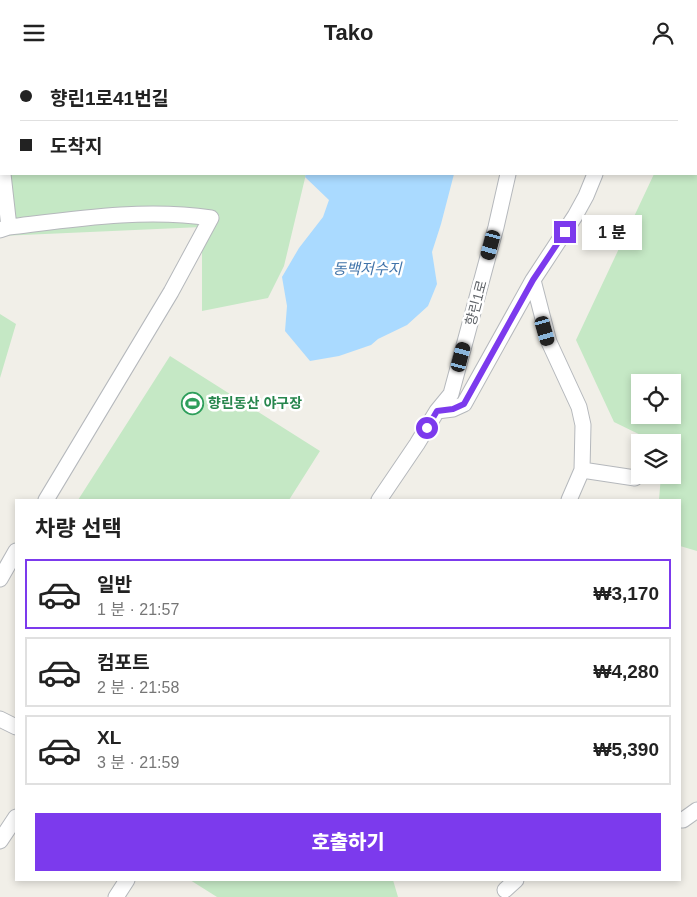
<!DOCTYPE html>
<html lang="ko">
<meta charset="utf-8">
<style>
body{margin:0;font-family:Helvetica,"Noto Sans KR",sans-serif;background:#f2f2f2;color:#222;height:100vh;display:flex;flex-direction:column;font-size:19px;white-space:nowrap}
*{box-sizing:border-box;margin:0}
p{font-size:16px;color:#767676}
.icon{flex:none;width:28px;height:28px;fill:none;stroke:currentColor;stroke-width:2;stroke-linecap:round;stroke-linejoin:round}
.map{position:relative;flex:1;overflow:hidden}
.panel{position:absolute;left:15px;top:434px;width:666px;height:382px;display:flex;flex-direction:column;background:#fff;border-radius:0px;box-shadow:0 2px 8px #0003}
.panel>*{flex:none}
.top-card{position:absolute;left:0px;top:0px;width:698px;height:110px;box-shadow:0 2px 8px #0003;display:grid;align-content:center;height:110px;padding:0 20px;background:#fff}
.buttons{position:absolute;left:631px;top:309px;display:grid;gap:10px}
.buttons a{display:grid;place-items:center;width:50px;height:50px;border-radius:0px;background:#fff;box-shadow:0 2px 8px #0003;font-size:25px}
.end{position:absolute;width:22px;height:22px;margin:-11px;border:6px solid #7c3aed;background:#fff;box-shadow:0 0 0 2px #fff}
.from{border-radius:50%}
.bubble{position:absolute;height:35px;border-radius:0px;background:#fff;box-shadow:0 2px 8px #0003;font-size:16px;font-weight:800;line-height:35px;text-align:center}
.car{position:absolute;width:15px;height:30px;margin:-15px -8px;border-radius:6px;box-shadow:0 0 4px 1px #0007;background:linear-gradient(#222 24%,#8ab4d8 0 40%,#222 0 76%,#8ab4d8 0 86%,#222 0)}
.top-card b{display:flex;align-items:center;gap:18px;height:48px;font-size:19px}
.top-card b+b{border-top:1px solid #e0e0e0}
.top-card i{width:12px;height:12px;background:#222}
ul{padding:0;list-style:none}
li{display:flex;align-items:center;gap:15px;height:70px;margin:0 10px 8px;padding:0 10px;border:2px solid #e0e0e0;border-radius:0px}
li div{flex:1}
li b{display:block;font-size:19px}
li em{font-style:normal;font-weight:800}
li.selected{border-color:#7c3aed}
li>.icon{width:45px;height:45px;stroke-width:1.5}
h2{padding:0 20px;font-size:22px;line-height:60px}
.button{display:flex;gap:10px;margin-top:auto;padding:10px 20px}
.button a{flex:1;height:58px;border-radius:0px;background:#7c3aed;color:#fff;font-size:20px;font-weight:800;line-height:58px;text-align:center}
header{display:flex;justify-content:space-between;align-items:center;height:65px;padding:0 20px;background:#fff;font-size:22px;font-weight:800}
.map>svg:first-child{display:block}
.green{fill:#c5e8c5;fill-rule:evenodd}
.water{fill:#aadaff}
.lines{fill:none;stroke-linecap:round;stroke-linejoin:round}
.street-casing{stroke:#b5b8bc;stroke-width:17}
.street{stroke:#fff;stroke-width:15}
.route{stroke:#7c3aed;stroke-width:6}
.labels{text-anchor:middle;stroke-width:5;stroke-linejoin:round;paint-order:stroke}
.street-label{font-size:14px;fill:#5f6368;stroke:#fff}
.leisure-label{font-size:14px;font-weight:bold;fill:#27864d;stroke:#fff;text-anchor:start}
.water-label{font-size:15px;font-style:italic;fill:#4174aa;stroke:#fff}
</style>
<header><svg class="icon" aria-label="menu" viewBox="0 0 24 24"><path d="M4 6h16M4 12h16M4 18h16"/></svg>Tako<svg class="icon" aria-label="person" viewBox="0 0 24 24"><circle cx="12" cy="8" r="4"/><path d="M4 21q1-7 8-7t8 7"/></svg></header>
<div class="map">
<svg width="697" height="832" viewBox="0 0 697 832">
<rect width="100%" height="100%" fill="#f1efe8"/>
<path class="green" d="M24,0H339L18,1Z
M0,5H1V109H306L284,201L268,233L202,246V162L0,171Z
M697,31V486L680,481V435H659L661,410H672V378L655,377L614,357L576,275L654,109H696ZM640,318H672V350H640Z
M0,249L16,259L0,313Z
M170,291L320,386L289,435H78Z
M190,815H393L398,832H217Z"/>
<path class="water" d="M339,0H509L339,1Z
M306,109H454L441,159L432,187L437,219L428,241L407,260L378,274L371,280L339,291L310,296L285,266L287,241L282,212L299,183L323,152L329,135L305,112Z"/>
<g class="lines">
<defs>
<path id="street" d="M3,0V1
M538,1L539,0
M646,1V0
M0,64L1,61
M0,83L1,94
M3,109L9,162
M0,165L9,162C75,154 144,143 211,153L171,227L46,435
M533,215L575,151L586,131L595,109
M437,346L453,344L464,339L533,215L549,277L579,342L583,360L582,405L569,435
M582,405L635,413
M379,435L417,379L437,346L451,329L496,162L508,109
M0,514L16,486
M0,654L16,662
M680,755H683L697,745
M0,776L16,752
M505,825L516,815
M116,832L127,815"/>
</defs>
<use href="#street" class="street-casing"/>
<use href="#street" class="street"/>
</g>
<g class="lines">
<path class="route" d="M427,363L437,346L453,344L464,339L533,215L565,167"/>
</g>
<defs>
<symbol id="stadium-ring" viewBox="-11 -11 22 22"><circle r="9.5" fill="#fff" stroke="#2e9e5b" stroke-width="1.5"/><path d="M0-5a6.5 5 0 1 0 0 10a6.5 5 0 1 0 0-10ZM-3.5-1.8h7v3.6h-7Z" fill="#2e9e5b"/></symbol>
</defs>
<g fill-rule="evenodd">
<use href="#stadium-ring" x="180" y="326" width="25" height="25"/>
</g>
<g class="labels">
<g class="street-label">
<text transform="translate(476 238) rotate(-75)" y="5">향린1로</text>
</g>
<g class="leisure-label">
<text x="208" y="343">향린동산 야구장</text>
</g>
<g class="water-label">
<text x="367" y="209">동백저수지</text>
</g>
</g>
</svg>
<div class="buttons">
<a><svg class="icon" aria-label="locate" viewBox="0 0 24 24"><circle cx="12" cy="12" r="6"/><path d="M12 2v4M12 18v4M2 12h4M18 12h4"/></svg></a>
<a><svg class="icon" aria-label="layers" viewBox="0 0 24 24"><path d="M12 4l9 5-9 5-9-5zM3 14l9 5 9-5"/></svg></a>
</div>
<i class="end from" style="left:427px;top:363px"></i>
<i class="end" style="left:565px;top:167px"></i>
<div class="bubble" style="left:582px;top:150px;width:60px">1 분</div>
<i class="car" style="left:491px;top:180px;rotate:195deg"></i>
<i class="car" style="left:545px;top:266px;rotate:164deg"></i>
<i class="car" style="left:461px;top:292px;rotate:15deg"></i>
<div class="top-card">
<b><i class="from"></i>향린1로41번길</b>
<b><i></i>도착지</b>
</div>
<section class="panel">
<h2>차량 선택</h2>
<ul>
<li class="selected"><svg class="icon" aria-label="car" viewBox="0 0 24 24"><path d="M5 17H2v-5l4-1 3-4h7l3 4 3 1v5h-3M9 17h6M6 11h13"/><circle cx="7" cy="17" r="2"/><circle cx="17" cy="17" r="2"/></svg><div><b>일반</b><p>1 분 · 21:57</p></div><em>₩3,170</em></li>
<li><svg class="icon" aria-label="car" viewBox="0 0 24 24"><path d="M5 17H2v-5l4-1 3-4h7l3 4 3 1v5h-3M9 17h6M6 11h13"/><circle cx="7" cy="17" r="2"/><circle cx="17" cy="17" r="2"/></svg><div><b>컴포트</b><p>2 분 · 21:58</p></div><em>₩4,280</em></li>
<li><svg class="icon" aria-label="car" viewBox="0 0 24 24"><path d="M5 17H2v-5l4-1 3-4h7l3 4 3 1v5h-3M9 17h6M6 11h13"/><circle cx="7" cy="17" r="2"/><circle cx="17" cy="17" r="2"/></svg><div><b>XL</b><p>3 분 · 21:59</p></div><em>₩5,390</em></li>
</ul>
<div class="button"><a>호출하기</a></div>
</section>
</div>
